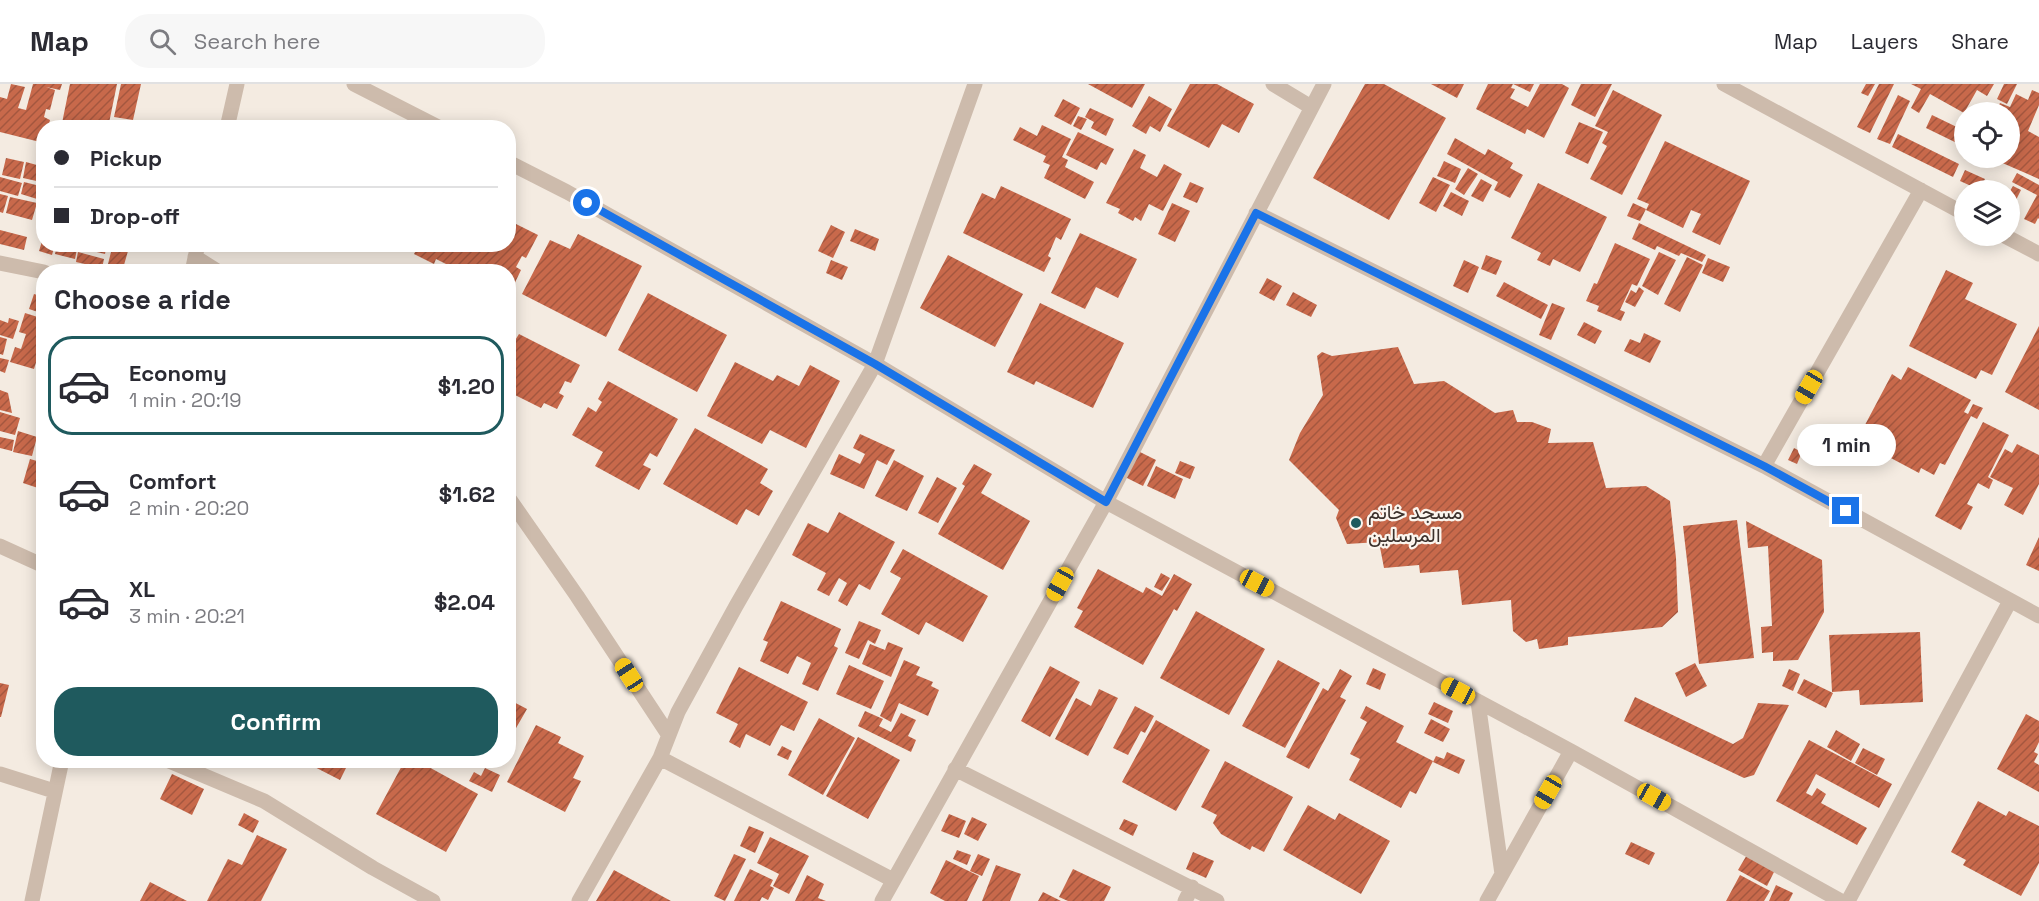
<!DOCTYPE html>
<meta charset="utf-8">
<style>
body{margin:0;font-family:"Space Grotesk",Vazirmatn,sans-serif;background:#f7f7f7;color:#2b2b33;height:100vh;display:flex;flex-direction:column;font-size:22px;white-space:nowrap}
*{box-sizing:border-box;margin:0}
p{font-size:20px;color:#7c7c81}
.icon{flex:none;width:33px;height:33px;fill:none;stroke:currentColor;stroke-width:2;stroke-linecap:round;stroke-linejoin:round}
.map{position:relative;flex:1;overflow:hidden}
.panel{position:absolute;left:36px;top:180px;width:480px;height:504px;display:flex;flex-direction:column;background:#fff;border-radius:24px;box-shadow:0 3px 15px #0003}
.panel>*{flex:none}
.top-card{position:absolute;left:36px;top:36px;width:480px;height:132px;border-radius:24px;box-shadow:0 3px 15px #0003;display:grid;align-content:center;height:132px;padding:0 18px;background:#fff}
.fabs{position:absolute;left:1954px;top:18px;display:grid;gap:12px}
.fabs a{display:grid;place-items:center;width:66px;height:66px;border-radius:50%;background:#fff;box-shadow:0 3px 15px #0003;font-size:30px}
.end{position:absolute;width:27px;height:27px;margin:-14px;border:8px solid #1a73e8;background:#fff;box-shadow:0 0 0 3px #fff}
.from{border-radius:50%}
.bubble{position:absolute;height:42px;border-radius:21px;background:#fff;box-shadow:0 3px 15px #0003;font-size:20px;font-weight:700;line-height:42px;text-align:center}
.car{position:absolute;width:18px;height:36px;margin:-18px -9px;border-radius:8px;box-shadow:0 0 4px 2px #0007;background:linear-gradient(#f5c518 24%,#345 0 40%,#f5c518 0 76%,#345 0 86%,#f5c518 0)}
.top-card b{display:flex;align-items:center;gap:21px;height:57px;font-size:22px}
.top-card b+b{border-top:2px solid #e1e1e2}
.top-card i{width:15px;height:15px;background:#2b2b33}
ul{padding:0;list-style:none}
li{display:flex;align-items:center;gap:18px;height:99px;margin:0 12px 9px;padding:0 6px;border:3px solid transparent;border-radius:24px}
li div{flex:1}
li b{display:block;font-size:22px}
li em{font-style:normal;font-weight:700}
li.active{border-color:#1f5a5e}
li>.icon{width:54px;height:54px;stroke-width:1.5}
h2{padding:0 18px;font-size:27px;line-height:72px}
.button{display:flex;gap:12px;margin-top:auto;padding:12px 18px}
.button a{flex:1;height:69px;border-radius:24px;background:#1f5a5e;color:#fff;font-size:24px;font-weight:700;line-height:69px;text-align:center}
header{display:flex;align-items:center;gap:36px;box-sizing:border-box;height:84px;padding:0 30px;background:#fff;border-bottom:2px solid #e1e1e2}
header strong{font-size:28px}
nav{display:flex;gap:33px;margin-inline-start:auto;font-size:21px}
.search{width:420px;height:54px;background:#f7f7f7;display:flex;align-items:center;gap:15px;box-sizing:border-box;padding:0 21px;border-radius:24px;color:#7c7c81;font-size:22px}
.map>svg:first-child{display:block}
.building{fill:url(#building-hatch)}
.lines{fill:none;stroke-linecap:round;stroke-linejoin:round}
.minor{stroke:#cdbbac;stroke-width:15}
.route{stroke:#1a73e8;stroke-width:8}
.poi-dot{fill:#1f5a5e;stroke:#fbf5ee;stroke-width:2}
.labels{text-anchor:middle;stroke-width:4.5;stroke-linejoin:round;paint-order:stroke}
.poi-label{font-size:20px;fill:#3b302b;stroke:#fbf5ee;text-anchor:start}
</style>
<header>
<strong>Map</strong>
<div class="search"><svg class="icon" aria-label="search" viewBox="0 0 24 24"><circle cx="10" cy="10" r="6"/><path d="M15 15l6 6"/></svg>Search here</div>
<nav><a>Map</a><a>Layers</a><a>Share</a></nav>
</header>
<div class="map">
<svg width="2039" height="817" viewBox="0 0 2039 817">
<defs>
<pattern id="building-hatch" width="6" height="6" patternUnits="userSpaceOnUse" patternTransform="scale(1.5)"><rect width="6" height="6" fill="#c8694b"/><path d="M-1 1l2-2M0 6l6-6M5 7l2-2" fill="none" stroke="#a4573f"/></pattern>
</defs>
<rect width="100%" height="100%" fill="#f4ebe1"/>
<path class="building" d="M11,0L25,3L18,24L26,26L33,0H62L60,6L46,3L55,6L50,26L46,25L44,33L50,36L48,44H44V59L0,48V13L7,15Z
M70,0H117L108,44H61Z
M121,0H141L133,36L114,33Z
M1088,0H1145L1132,24Z
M1190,0H1217L1254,20L1239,49L1222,40L1209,64L1167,42Z
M1365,0H1384L1446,34L1389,136L1313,94Z
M1431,0H1464L1457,14Z
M1488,0H1534L1530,8L1513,0L1511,4L1515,5L1510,14L1528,23L1540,0H1562L1569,4L1544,54L1527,45L1525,50L1476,25Z
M1581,0H1612L1595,33L1571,21Z
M1866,0H1875L1868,12L1861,9Z
M1879,0H1894L1870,49L1857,43Z
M1911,0H1994L1987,12L1977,6L1964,29L1930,10L1919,29L1911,24L1921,5Z
M2004,0H2017L2007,20L1997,15Z
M1613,6L1662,31L1622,111L1590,95L1607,62L1602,59L1608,48L1595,42Z
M2032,6L2039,9V21L2028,47L2039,53V95L1991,74H2010V28H1995L2000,19L2010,23L2016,10L2028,16Z
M1898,11L1910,17L1890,60L1877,55Z
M1149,12L1172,25L1160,48L1150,42L1146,50L1132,42Z
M1063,15L1080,24L1071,41L1054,32Z
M1090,24L1114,35L1106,52L1091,44L1094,38L1085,33Z
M1932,31L1965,47V63L1926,44Z
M1078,32L1087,35L1081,46L1073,42Z
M1579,38L1603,48L1588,80L1565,69Z
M1042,41L1071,55L1062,73L1068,76L1065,83L1094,98L1085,115L1044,94L1050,81L1043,78L1046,72L1013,56L1020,43L1037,52Z
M1078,48L1114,65L1106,81L1101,78L1097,86L1066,71Z
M1898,50L1959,80L1953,93L1892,63Z
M1455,54L1485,71L1488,65L1513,79L1510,84L1523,91L1510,114L1494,106L1498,98L1447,70Z
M1665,57L1750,97L1720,161L1692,148L1701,130L1691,126L1683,144L1646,126L1649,120L1637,115Z
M1134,65L1146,71L1140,84L1157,93L1164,80L1182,90L1163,127L1149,120L1141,137L1135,133L1133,137L1118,129L1120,125L1106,119Z
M6,74L24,78L20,95L2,91Z
M1444,77L1461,85L1455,99L1437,92Z
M26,78L44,83L41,98L23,94Z
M1468,84L1478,90L1464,111L1455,105Z
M1965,86L1985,95L1980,106L1960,97Z
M2017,89L2039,101V135L2038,134L2035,140L2024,135L2037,111L2012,98Z
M0,93L22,99L18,112L0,107Z
M1433,93L1450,101L1436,128L1419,119Z
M1481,95L1492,101L1483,118L1471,112Z
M24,98L40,102L37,115L21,110Z
M1190,98L1204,104L1197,119L1183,113Z
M1538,99L1607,133L1580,188L1553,175L1550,182L1537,176L1541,169L1511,154Z
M1001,102L1071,135L1061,156L1056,153L1048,172L1051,174L1044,188L963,149L982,109L995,115Z
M2013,102L2021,106L2010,128V107Z
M1451,108L1469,117L1462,132L1443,122Z
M0,110L8,112L3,129L0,128Z
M10,113L37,119L32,136L6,129Z
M1172,119L1190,127L1175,158L1158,150Z
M1633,119L1646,125L1640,137L1627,132Z
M508,136L538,151L526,174L522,172L516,183L521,186L511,207L508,206V188H462L436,175L434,180L414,170L419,160H508Z
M1639,139L1706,171L1702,178L1681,169L1679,172L1657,162L1655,166L1632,155Z
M831,141L845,148L833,174L818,167Z
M855,145L879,155L875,167L850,157Z
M0,146L27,153L24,166L0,160Z
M1080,149L1137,175L1118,214L1096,203L1085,225L1051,209Z
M578,150L642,182L606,253L522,210L550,156L570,165Z
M43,154L44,160H55L52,171L39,167Z
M1615,159L1650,175L1637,202L1632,200L1620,226L1625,228L1621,237L1597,227L1599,222L1586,217L1594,199L1597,200Z
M57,160H78L75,175L55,170Z
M81,160H107L105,170L80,164Z
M113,160H130L122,188H106Z
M78,168L104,175L102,184L76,178Z
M1659,168L1676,176L1658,211L1642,202Z
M948,171L1023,210L995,263L920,224Z
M1486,171L1502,177L1496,191L1481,185Z
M1687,173L1703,181L1680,228L1664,220Z
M1708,174L1730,183L1723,198L1702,189Z
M831,176L848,183L842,196L826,189Z
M1464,176L1479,183L1468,209L1453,202Z
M1946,186L1973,199L1965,215L2017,240L1992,291L1981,286L1976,295L1909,262Z
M1267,194L1282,202L1274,217L1259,209Z
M1504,198L1548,221L1541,235L1496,212Z
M1639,203L1644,207L1635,223L1625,218L1631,206L1636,209Z
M1293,208L1317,221L1311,233L1286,221Z
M648,209L727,251L697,308L618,266Z
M34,210L44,213V230L29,225Z
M1040,219L1124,259L1093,324L1036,297L1034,301L1007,288Z
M1552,219L1565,224L1551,256L1539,251Z
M25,229L44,235V274L38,272L34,285L10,278L15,263L21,265L26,250L19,248Z
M9,234L19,237L13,255L0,251V236L8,239Z
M1584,238L1602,247L1595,260L1577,251Z
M2039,242V326L2005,308Z
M1644,249L1661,257L1650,279L1624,267L1630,255L1640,259Z
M519,250L580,281L571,299L565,297L559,309L564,312L557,325L544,319L541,324L511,309L508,314V255L514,258Z
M0,253L7,255L3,271L0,270Z
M1398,263L1414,300L1444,297L1495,329L1513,326L1517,338H1532L1551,345L1548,359L1593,358L1606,404L1646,402L1670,417L1676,474L1678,528L1662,543L1568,553V561L1539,565L1537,555L1526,558L1513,547L1511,516L1462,521L1458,486L1420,489L1419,481L1384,484L1379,458L1347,460L1336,434L1339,426L1289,376L1300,349L1323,311L1317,272L1322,268L1332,272Z
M0,274L9,276L5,289L0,287Z
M735,278L773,297L777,291L799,302L810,281L840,297L806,364L770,346L762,360L707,332Z
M1908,283L1971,316L1964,328L1968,330L1973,320L1983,324L1977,335L1971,332L1945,381L1940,379L1934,391L1921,384L1919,389L1857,356L1892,290L1901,296Z
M608,297L678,335L657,373L650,369L643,381L651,385L639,406L595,382L603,368L572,351L588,323L596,328L602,318L598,315Z
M0,306L8,309L12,329L0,326Z
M0,328L20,334L15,351L0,347Z
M1983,338L2009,351L1988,393L1993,396L1989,405L1978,399L1967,420L1973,423L1961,446L1935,432Z
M695,344L768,385L760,399L773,407L759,432L746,425L737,441L663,400Z
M18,347L37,353L32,372L13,368Z
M860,350L895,366L887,381L877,376L864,405L830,390L839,370L860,380L865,370L853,364Z
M0,353L14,356L12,367L0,364Z
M2017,360L2039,371V400L2023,431L2004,421L2013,404L1990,393L2005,365L2012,369Z
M1794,364L1802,368L1797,380L1788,376Z
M1136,366L1156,376L1143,402L1123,392Z
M30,375L44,379V406L23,399Z
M894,376L924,392L907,427L875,412Z
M1180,377L1195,383L1190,395L1175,389Z
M974,380L992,390L981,409L1030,437L1003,486L938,450L965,402L962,400Z
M1156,382L1183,395L1175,415L1147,402Z
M937,393L957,404L938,439L918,429Z
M839,428L895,458L870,506L859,500L847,522L838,517L847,499L839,494L829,512L817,506L826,489L792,471L808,439L828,449Z
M1737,436L1754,574L1699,580L1683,442Z
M1746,437L1822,476L1824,528L1798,576L1773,577V568L1762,569L1761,543L1772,542L1768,462L1748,464Z
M2039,453V487L2026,481Z
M903,465L988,512L963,558L926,538L919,551L881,530L901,494L890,488Z
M1098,485L1143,509L1146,503L1162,512L1174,490L1192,500L1177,527L1174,525L1143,581L1074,543L1083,527L1077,524Z
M1161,489L1170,494L1162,507L1154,503Z
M781,517L841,545L834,562L838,564L818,607L802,600L811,579L797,572L788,590L760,577L768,558L763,556Z
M1196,527L1265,565L1229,631L1160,594Z
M859,537L881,546L875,560L868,556L859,575L845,569Z
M1920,548L1923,618L1860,621L1859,606L1832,608L1829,551Z
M888,558L903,564L891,593L862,580L870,560L885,566Z
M904,576L920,583L916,591L933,598L931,602L939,606L928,632L899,619L891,638L880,632Z
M1278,576L1320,599L1285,664L1242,642Z
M1695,579L1707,602L1686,613L1675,589Z
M849,581L884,597L871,625L836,610Z
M1050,582L1080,598L1050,653L1021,637Z
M739,583L808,618L794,647L781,641L770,662L746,650L740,664L729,658L738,640L716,629Z
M1373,584L1386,590L1380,606L1366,600Z
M1340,585L1352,592L1340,613L1346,616L1309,685L1286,673L1323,604L1328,607Z
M1789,585L1800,590L1793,607L1782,602Z
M1804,595L1833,609L1826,624L1797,609Z
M0,599L9,601L1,633H0Z
M1099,605L1118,614L1088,672L1055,655L1076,614L1091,622Z
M1635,613L1733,660L1743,654L1758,619L1789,621L1754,691L1744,694L1624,637Z
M508,615L527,625L508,658Z
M1434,618L1453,627L1448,639L1428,630Z
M1135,622L1154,632L1145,649L1141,647L1128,671L1113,664Z
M1366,622L1404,642L1396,658L1433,677L1416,710L1410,707L1401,724L1349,696L1360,675L1350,670L1367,638L1360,634Z
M865,627L883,635L879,642L891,648L901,629L916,636L908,652L916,656L911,668L858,642Z
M2026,630L2039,637V658L2034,668L2038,670L2034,678L2039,681V708L1997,685Z
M819,634L855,654L823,711L788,691Z
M1431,635L1450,645L1443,658L1424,649Z
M1156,636L1210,666L1176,727L1122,698Z
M536,641L561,653L558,659L584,672L573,694L581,697L565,728L507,698Z
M1836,646L1860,660L1851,677L1827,663Z
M858,653L900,676L868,735L826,712Z
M1809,656L1892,700L1879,724L1816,690L1806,709L1812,712L1817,704L1826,710L1821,719L1867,744L1857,761L1776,717Z
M782,662L792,667L788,676L777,671Z
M1863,664L1885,675L1877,691L1855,679Z
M1447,668L1465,676L1459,690L1433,678L1436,672L1444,675Z
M301,676H350L340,696Z
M405,676H416L478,710L446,768L376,730Z
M1225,677L1293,713L1264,768L1252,762L1250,766L1221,750L1213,739L1217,731L1201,723Z
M485,684L500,691L492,708L469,697L474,688L481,692Z
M172,690L204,705L192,731L160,715Z
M1978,717L2006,732L2009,727L2039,742V779L2021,812L1963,781L1966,776L1951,768Z
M1308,721L1335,736L1339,729L1390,757L1361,810L1283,766Z
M244,729L259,737L253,749L238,741Z
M949,730L966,737L959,754L941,747Z
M972,733L987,740L978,757L964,750Z
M1124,735L1138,741L1133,752L1119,745Z
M749,742L764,748L755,769L740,762Z
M257,751L287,765L261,817H207L228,775L242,781Z
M770,753L809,772L789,810L773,802L779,790L757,779Z
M1631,758L1655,769L1649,781L1625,770Z
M957,766L971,771L967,781L953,775Z
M1193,768L1214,777L1206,794L1186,785Z
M1748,769L1776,784L1767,802L1738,786Z
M734,770L746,775L725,817L714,812Z
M978,770L990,775L982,792L970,787Z
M946,776L979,792L967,817H945L930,809Z
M996,781L1021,790L1010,817H982Z
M750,785L773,796L770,802L774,804L768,816L762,813L760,817H734Z
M1073,785L1111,803L1104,817H1068L1059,813Z
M614,786L671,817H596Z
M807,791L824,800L818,814L826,817H795Z
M1740,791L1770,807L1764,817H1726Z
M150,798L187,817H140Z
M1776,801L1793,809L1789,817H1769Z
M1043,808L1061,817H1038Z"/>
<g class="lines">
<path class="minor" d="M354,0L440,44
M1273,0L1311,23
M1724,0L1965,130
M227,44L237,0
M508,78L567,108L875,280L1106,418L1571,667L1841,817
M1256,129L1764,382L2039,532
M2005,152L2039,170
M195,173L219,188
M0,179L44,188
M192,188L198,160
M1764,382L1921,106
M508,413L577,512L668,650
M0,462L44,482
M1478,618L1502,790
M660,674L893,796
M167,676L264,717L373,784L433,817
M955,685L1217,817
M0,690L54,707
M32,817L62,676
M579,817L660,674L678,628L736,522L875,280L975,0
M882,817L1106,418L1324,0
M1185,817L1192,803
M1487,817L1571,667
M1848,817L2010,517"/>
</g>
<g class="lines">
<path class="route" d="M587,119L875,280L1106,418L1256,129L1764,382L1846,427"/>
</g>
<circle class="poi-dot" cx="1356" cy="439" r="6"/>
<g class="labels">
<g class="poi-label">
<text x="1368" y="435">مسجد خاتم<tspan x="1368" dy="23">المرسلين</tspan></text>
</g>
</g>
</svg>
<div class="fabs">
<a><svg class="icon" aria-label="locate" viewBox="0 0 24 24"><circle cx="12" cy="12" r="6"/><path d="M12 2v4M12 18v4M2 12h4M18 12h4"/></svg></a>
<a><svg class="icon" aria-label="layers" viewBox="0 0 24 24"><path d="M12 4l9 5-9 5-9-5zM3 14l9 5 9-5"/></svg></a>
</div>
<i class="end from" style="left:587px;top:119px"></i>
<i class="end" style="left:1846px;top:427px"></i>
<div class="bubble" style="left:1797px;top:340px;width:99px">1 min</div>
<i class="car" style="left:1809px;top:303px;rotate:210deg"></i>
<i class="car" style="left:1257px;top:499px;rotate:118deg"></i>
<i class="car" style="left:1060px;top:500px;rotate:209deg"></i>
<i class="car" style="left:629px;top:591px;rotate:327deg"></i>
<i class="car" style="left:1458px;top:607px;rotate:298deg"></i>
<i class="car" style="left:1548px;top:708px;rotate:210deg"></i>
<i class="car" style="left:1654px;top:713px;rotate:119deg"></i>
<div class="top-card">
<b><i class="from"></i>Pickup</b>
<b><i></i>Drop-off</b>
</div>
<section class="panel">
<h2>Choose a ride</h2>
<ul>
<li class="active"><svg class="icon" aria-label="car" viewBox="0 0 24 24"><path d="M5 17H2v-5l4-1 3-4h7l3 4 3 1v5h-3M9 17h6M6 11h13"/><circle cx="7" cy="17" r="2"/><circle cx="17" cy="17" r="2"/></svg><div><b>Economy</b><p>1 min · 20:19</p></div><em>$1.20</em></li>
<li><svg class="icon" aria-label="car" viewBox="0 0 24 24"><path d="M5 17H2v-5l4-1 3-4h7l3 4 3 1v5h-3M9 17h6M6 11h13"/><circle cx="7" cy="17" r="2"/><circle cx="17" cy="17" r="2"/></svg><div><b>Comfort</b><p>2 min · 20:20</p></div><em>$1.62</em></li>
<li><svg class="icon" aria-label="car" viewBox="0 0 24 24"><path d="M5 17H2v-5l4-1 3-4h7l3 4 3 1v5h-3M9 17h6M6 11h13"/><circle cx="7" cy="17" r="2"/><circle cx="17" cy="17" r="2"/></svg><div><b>XL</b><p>3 min · 20:21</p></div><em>$2.04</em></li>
</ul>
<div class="button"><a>Confirm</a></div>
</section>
</div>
